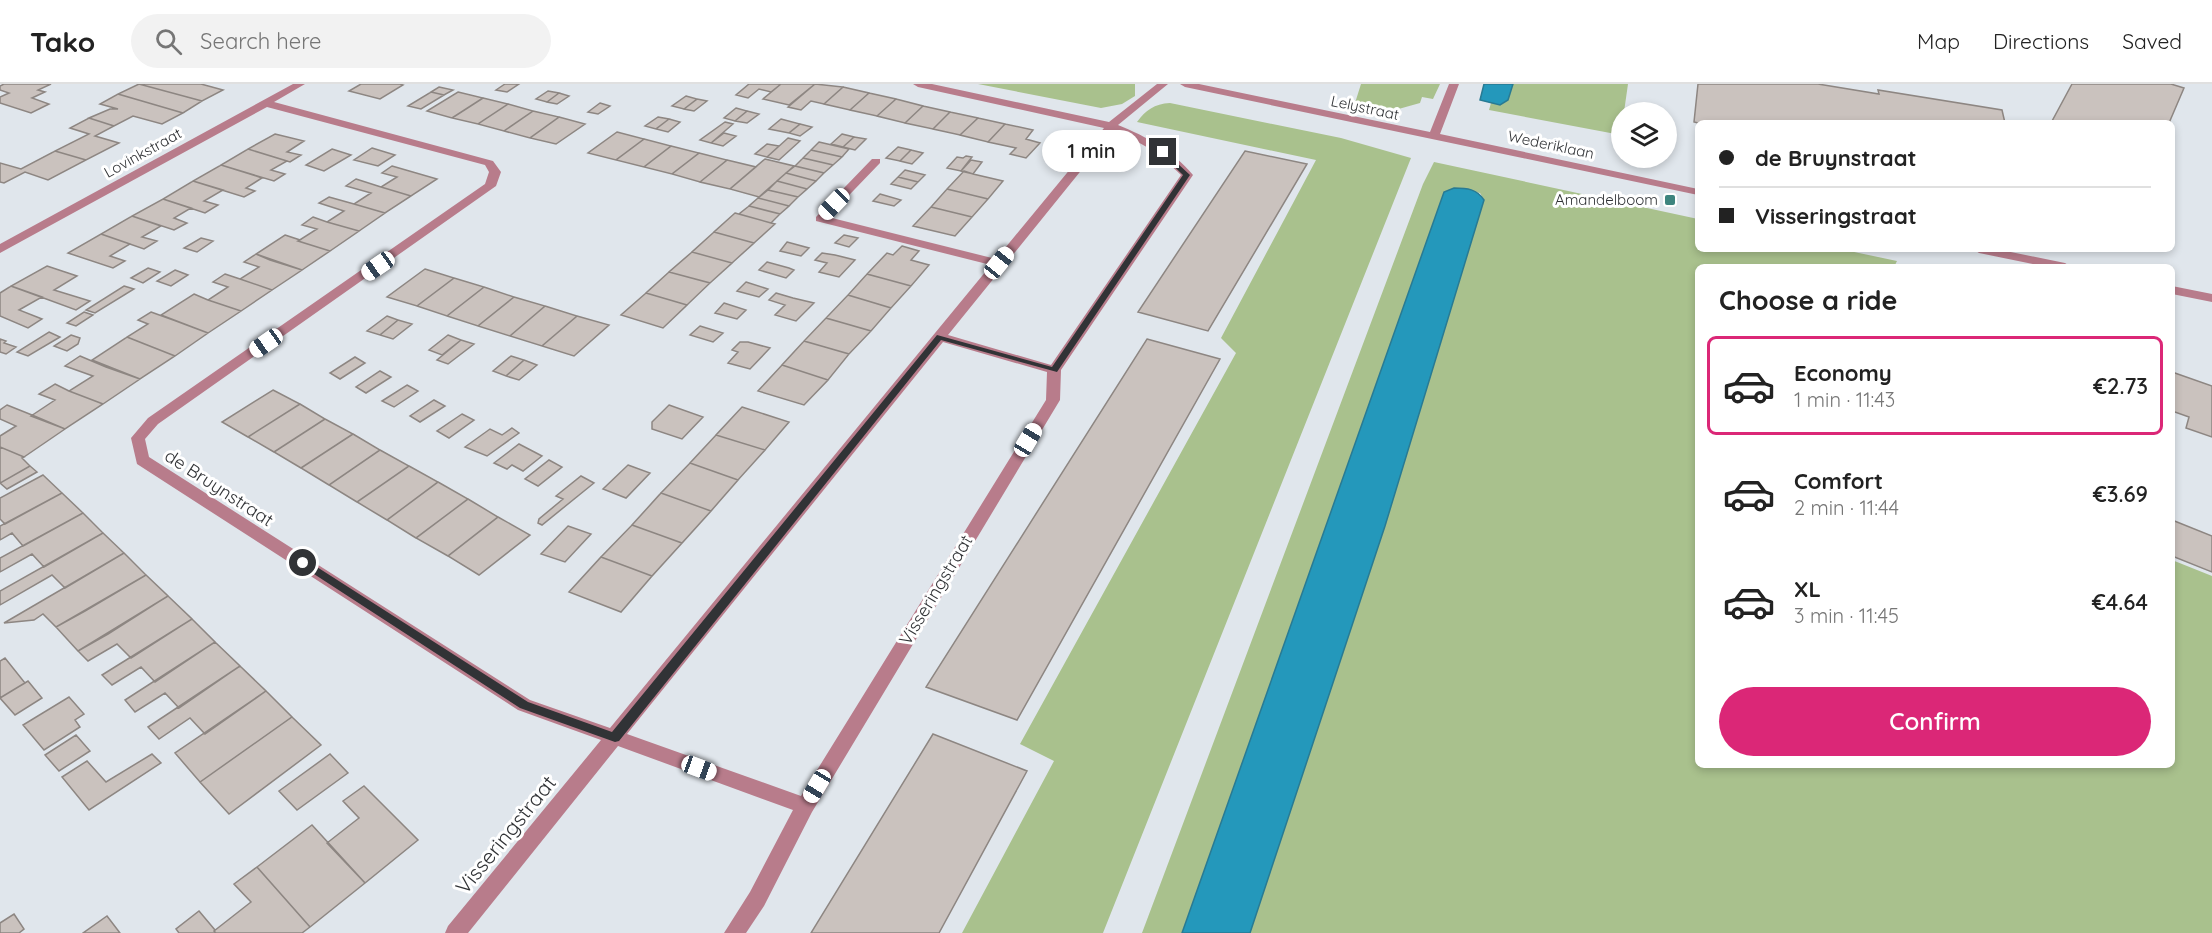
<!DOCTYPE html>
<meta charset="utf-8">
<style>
body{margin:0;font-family:Quicksand,sans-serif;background:#f2f2f2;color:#222;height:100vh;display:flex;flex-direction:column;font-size:22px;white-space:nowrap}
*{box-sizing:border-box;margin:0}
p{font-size:20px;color:#767676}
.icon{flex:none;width:33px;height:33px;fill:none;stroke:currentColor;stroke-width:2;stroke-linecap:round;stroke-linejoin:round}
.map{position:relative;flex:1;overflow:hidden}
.details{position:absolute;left:1695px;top:180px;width:480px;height:504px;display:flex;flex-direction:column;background:#fff;border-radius:9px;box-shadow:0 3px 9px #0003}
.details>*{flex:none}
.guide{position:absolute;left:1695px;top:36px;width:480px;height:132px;border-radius:9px;box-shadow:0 3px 9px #0003;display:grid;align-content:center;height:132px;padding:0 24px;background:#fff}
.tools{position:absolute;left:1611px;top:18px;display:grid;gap:12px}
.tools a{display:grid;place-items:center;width:66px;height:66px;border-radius:50%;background:#fff;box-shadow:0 3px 9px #0003;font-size:30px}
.end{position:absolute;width:27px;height:27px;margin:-14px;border:8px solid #313336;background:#fff;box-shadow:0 0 0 3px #fff}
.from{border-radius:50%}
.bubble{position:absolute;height:42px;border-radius:21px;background:#fff;box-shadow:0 3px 9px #0003;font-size:20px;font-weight:600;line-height:42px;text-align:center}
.car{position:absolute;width:18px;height:36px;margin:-18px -9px;border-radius:8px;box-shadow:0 0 4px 2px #0007;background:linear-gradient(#fff 24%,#345 0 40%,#fff 0 76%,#345 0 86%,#fff 0)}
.guide b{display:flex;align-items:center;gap:21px;height:57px;font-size:22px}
.guide b+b{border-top:2px solid #e0e0e0}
.guide i{width:15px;height:15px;background:#222}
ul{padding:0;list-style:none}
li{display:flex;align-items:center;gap:18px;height:99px;margin:0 12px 9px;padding:0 12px;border:3px solid transparent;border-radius:9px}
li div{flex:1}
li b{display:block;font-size:22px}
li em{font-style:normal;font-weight:600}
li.selected{border-color:#db2777}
li>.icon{width:54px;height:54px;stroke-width:1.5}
h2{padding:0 24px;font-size:27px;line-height:72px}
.cta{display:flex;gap:12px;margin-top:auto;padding:12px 24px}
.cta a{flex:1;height:69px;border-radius:36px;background:#db2777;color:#fff;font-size:24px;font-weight:600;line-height:69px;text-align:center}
header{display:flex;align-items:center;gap:36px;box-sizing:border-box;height:84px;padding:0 30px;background:#fff;border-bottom:2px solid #e0e0e0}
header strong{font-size:28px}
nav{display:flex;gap:33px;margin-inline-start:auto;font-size:21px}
.search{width:420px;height:54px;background:#f2f2f2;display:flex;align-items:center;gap:15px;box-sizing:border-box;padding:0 21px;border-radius:33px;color:#767676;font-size:22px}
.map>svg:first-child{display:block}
.green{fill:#a9c18d}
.water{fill:#2498bb;stroke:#287a93;stroke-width:1.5}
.building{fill:#cac2be;stroke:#8d8682;stroke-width:1.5}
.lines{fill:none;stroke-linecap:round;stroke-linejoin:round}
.minor{fill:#b87c8b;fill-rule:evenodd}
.route{fill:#313336}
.poi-dot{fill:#3d847e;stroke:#fff;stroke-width:2}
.labels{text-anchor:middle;stroke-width:6;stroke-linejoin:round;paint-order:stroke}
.far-street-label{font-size:15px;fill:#313336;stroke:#fff}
.far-poi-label{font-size:15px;fill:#313336;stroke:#fff;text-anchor:end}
.street-label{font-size:18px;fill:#313336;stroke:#fff}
.near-street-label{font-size:21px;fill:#313336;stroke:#fff}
</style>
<header>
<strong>Tako</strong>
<div class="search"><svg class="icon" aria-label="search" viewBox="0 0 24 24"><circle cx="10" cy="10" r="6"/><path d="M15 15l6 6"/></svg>Search here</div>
<nav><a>Map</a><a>Directions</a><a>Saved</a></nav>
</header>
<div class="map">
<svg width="2212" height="849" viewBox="0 0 2212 849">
<rect width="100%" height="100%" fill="#e0e6ec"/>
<path class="green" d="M978,0H1135V12L1122,20L1101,24Z
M1361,0H1440L1433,15L1422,13L1420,19L1395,26L1355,19Z
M1513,0H1628L1624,28H1622L1621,51L1489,26L1491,19L1500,21L1508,16Z
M1170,19L1341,54L1411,74L1103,849H962L1054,677L1020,660L1236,269L1221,254L1316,76L1137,38C1146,26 1154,20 1170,19Z
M1434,78L1698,135V165H1840L1897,177L1894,183H1698V681H2172V476L2212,492V849H1250L1385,442L1484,116L1480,109L1454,104L1444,108L1182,849H1142L1423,100Z"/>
<path class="water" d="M1484,0H1513L1508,16L1500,21L1480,16Z
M1454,104C1467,104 1477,105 1484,116L1385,442L1250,849H1182L1444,108Z"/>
<path class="building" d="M4,0H51L38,6L45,8L32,14L49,20L31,29L0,19V13L9,9L0,6V2Z
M139,0L202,17L183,29L118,10Z
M139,0H201L223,6L202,17Z
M361,0H400L403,1L380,15L349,7Z
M505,0H519L507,8L496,6Z
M749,0H781L771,8L759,5L748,14L736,11Z
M781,0H815L789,21L763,15Z
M815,0L843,3L824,20L811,17L801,26L788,23Z
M1698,0H1818L1879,10L1878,6L2002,26L2005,39H1698L1694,38Z
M2072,0H2171L2184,4L2169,39H2051Z
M439,3L453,6L444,11L431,8Z
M843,3L869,9L850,26L824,20Z
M548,7L559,9L547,18L536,15Z
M431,8L444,11L421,25L408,22Z
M458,8L483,14L452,34L427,27Z
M559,9L569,12L557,20L547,18Z
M869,9L896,15L877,32L850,26Z
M118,10L183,29L162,40L133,32L114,42L89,34L110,25H118L100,20Z
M686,12L697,15L684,25L672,22Z
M483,14L508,20L478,40L452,34Z
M697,15L707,17L694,27L684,25Z
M896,15L923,22L905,39L877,32Z
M600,19L610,22L598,30L588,28Z
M508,20L533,27L504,47L478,40Z
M923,22L950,28L933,45L905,39Z
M736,24L747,27L735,37L724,34Z
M533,27L559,33L530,54L504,47Z
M747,27L759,30L747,39L735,37Z
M950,28L978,34L960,51L933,45Z
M559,33L585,40L556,60L530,54Z
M658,33L669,35L656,45L645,42Z
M89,34L114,42L95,52L119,59L86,76L55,67L89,50L70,44Z
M978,34L1005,40L988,58L960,51Z
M669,35L680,38L668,48L656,45Z
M781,35L800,40L789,49L769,45Z
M725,38L733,40L711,59L700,56Z
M800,40L812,43L800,52L789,49Z
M1005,40L1033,46L1026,55L1040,59L1026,74L1010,70L1016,64L988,58Z
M617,48L644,55L616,76L588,69Z
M724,49L736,52L723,62L711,59Z
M275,50L304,57L287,68L301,71L290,78L248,65Z
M842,50L854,53L843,63L831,60Z
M854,53L866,55L855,66L843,63Z
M788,54L800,57L779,76L767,73Z
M644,55L671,62L644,83L616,76Z
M819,58L849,65L842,73L811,66Z
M767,60L779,62L767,73L755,70Z
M671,62L699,69L672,90L644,83Z
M898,63L911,66L900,77L886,74Z
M372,64L395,71L378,82L354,76Z
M248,65L287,77L271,86L285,90L274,97L221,81Z
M332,65L351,71L324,87L306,81Z
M811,66L842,73L833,81L803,74Z
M911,66L923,69L912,80L900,77Z
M55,67L86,76L48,96L25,88L4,99L0,98V79L21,85Z
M1245,67L1307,80L1208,247L1138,228Z
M699,69L727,76L700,98L672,90Z
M966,72L972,73L961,87L947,84L957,73L963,74Z
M803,74L833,81L824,89L795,82Z
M765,75L794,82L759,113L730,105Z
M727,76L756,83L730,105L700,98Z
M971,76L982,78L973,90L961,87Z
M221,81L250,90L262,94L246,104L255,107L244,113L193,97Z
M392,82L437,95L411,112L381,103L397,93L382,89Z
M795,82L824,89L816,97L786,89Z
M905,86L925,91L918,98L898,93Z
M964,87L973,90L1003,97L988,115L947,105Z
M786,89L816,97L807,105L777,97Z
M898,93L918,98L911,105L891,100Z
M356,95L381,103L411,112L385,129L354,120L371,109L346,102Z
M193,97L223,106L204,117L218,121L205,129L163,115Z
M777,97L807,105L798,113L768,106Z
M947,105L988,115L972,133L931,123Z
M768,106L798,113L789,122L758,114Z
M880,110L901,116L894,122L873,117Z
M329,113L354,120L385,129L359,147L327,138L344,127L319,119Z
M758,114L789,122L780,130L749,122Z
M163,115L191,124L174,134L187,139L174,146L132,132Z
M749,122L780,130L771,139L739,130Z
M931,123L972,133L955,152L913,142Z
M735,129L771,139L775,140L754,159L714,148Z
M132,132L161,142L142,153L157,157L144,165L101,150Z
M313,133L327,138L359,147L330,167L298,157L317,145L302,141Z
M714,148L754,159L732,179L692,168Z
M101,150L130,160L110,172L125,177L113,184L68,169Z
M285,151L300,156L298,157L330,167L302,186L256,170Z
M844,151L858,154L849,163L835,159Z
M201,154L213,157L197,168L184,164Z
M787,158L809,164L801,172L780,167Z
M902,162L919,167L911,176L929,181L911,202L867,190L887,169L893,171Z
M692,168L732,179L710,199L669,188Z
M822,169L835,171L855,176L839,193L819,188L827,179L815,176Z
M256,170L270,176L302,186L272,206L240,195L259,183L244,178Z
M767,178L789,184L794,186L786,194L759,186Z
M47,182L77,192L54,206L90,217L76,226L11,202Z
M148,184L160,188L143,199L131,194Z
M425,185L454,194L417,222L387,213Z
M175,186L188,191L171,202L157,197Z
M669,188L710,199L687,221L646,209Z
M225,190L240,195L272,206L241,227L208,216L228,203L213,198Z
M867,190L911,202L891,224L848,211Z
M454,194L484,203L447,232L417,222Z
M746,198L768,205L759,213L737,207Z
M11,202L42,213L19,226L42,235L28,244L0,232V209Z
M124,202L134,205L95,229L86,226Z
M484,203L514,213L478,242L447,232Z
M646,209L687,221L663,244L621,231Z
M776,209L793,214L814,219L796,237L775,231L785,221L769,216Z
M194,210L208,216L241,227L208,249L161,231Z
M848,211L891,224L871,247L826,234Z
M514,213L545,222L510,252L478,242Z
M724,219L746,226L737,235L715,229Z
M545,222L577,232L542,262L510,252Z
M84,228L93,231L76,242L67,239Z
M151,228L176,237L208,249L175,272L127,253L148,240L138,236Z
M387,232L398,236L380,251L367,247Z
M577,232L609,241L574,272L542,262Z
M826,234L871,247L849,270L804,257Z
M398,236L412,240L393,255L380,251Z
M700,242L723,249L713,258L690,251Z
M49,248L60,253L28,272L17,268Z
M71,251L80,254L78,260L67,267L54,262Z
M448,251L461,256L442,271L429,266Z
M127,253L142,259L175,272L140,295L92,276Z
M0,255L6,257L4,259L16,263L6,270L0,268Z
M1147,255L1220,275L1017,636L926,603Z
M461,256L474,260L448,280L437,276Z
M804,257L849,270L828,296L782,281Z
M740,258H748L770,264L750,285L728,279L738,268L732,266Z
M80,272L106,283L140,295L103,320L69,307L93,292L65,282Z
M511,272L524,276L506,292L493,287Z
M355,273L365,279L340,295L330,289Z
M524,276L537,281L519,296L506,292Z
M782,281L828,296L804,321L758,307Z
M380,287L391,293L366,309L356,303Z
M2172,288L2212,302V353L2186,344L2189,333L2172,327Z
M55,300L69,307L103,320L65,345L31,332L55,316L39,310Z
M407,301L418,307L394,323L382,317Z
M273,306L300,320L248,353L222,338Z
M434,316L445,322L420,338L410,332Z
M300,320L325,335L274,368L248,353Z
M7,321L32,331L65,345L24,373L0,363V352L16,342L0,335V326Z
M669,321L703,333L682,355L652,345V338Z
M742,323L789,338L765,366L716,351Z
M462,330L474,336L449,354L437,347Z
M325,335L353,350L301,384L274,368Z
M512,344L519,349L487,372L465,363L490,345L502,351Z
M353,350L380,366L329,401L301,384Z
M716,351L765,366L738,396L690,379Z
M519,360L542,372L523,387L512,381L507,385L494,379Z
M0,363L24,373L22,374L30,382L0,399Z
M380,366L409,382L357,418L329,401Z
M549,376L562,383L538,402L525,395Z
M690,379L738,396L711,427L661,409Z
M628,381L650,389L626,414L603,405Z
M30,382L37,388L7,405L0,399Z
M409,382L438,398L387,436L357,418Z
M43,391L62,409L5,440L0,435V414Z
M581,392L594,399L542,441L538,439L539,435L563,415L556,412Z
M438,398L468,415L416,454L387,436Z
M62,409L83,429L23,462L12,449L0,456V442Z
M661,409L711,427L682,459L632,441Z
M468,415L498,433L448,472L416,454Z
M83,429L103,449L44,483L32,470L0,488V474Z
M498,433L530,451L479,491L448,472Z
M2172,436L2212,452V488L2172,472Z
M632,441L682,459L652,492L601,473Z
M568,442L591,450L565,478L541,470Z
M103,449L124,469L65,504L52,491L0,521V507Z
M124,469L146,491L85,527L56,543L43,530L34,536L4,539Z
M601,473L652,492L621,528L569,508Z
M146,491L168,512L108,550L78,567L56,543Z
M168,512L192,535L131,574L117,560L88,577L78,567Z
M192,535L215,558L155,598L141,583L112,601L102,591Z
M215,558L240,582L179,624L165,609L135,628L125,616Z
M5,574L25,599L0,614V577Z
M240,582L266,607L205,650L190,634L159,655L148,643Z
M28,597L42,614L15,631L0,614Z
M266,607L292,633L200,698L175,669Z
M69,613L84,630L75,636L80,643L44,666L23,641Z
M292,633L321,661L229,730L200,698Z
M933,650L1027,687L939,849H811Z
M76,651L90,667L59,687L45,671Z
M152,670L161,679L89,726L62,693L87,677L106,698Z
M330,670L348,689L297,726L279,707Z
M364,702L418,756L365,799L327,759L359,734L343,717Z
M312,741L365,799L310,843L257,783Z
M257,783L310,843L302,849H216L214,847L251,818L234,800Z
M199,827L215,846L214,847L216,849H179L176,845Z
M14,830L24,845L19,849H0V839Z
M107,832L120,849H83Z"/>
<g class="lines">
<path class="minor" d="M293,0H305L274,18L493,77L501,88L496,102L158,340L145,355L149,373L530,616L610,644L991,181L816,137V133L872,75H880V79L828,133L996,175L1104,44L918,3L913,0H932L1109,38L1157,0H1168L1118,41C1147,53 1172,66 1193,91L1061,286L1060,316L812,728L764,822L746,849H724L750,808L793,726L618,662L468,849H445L448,842L601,656L518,626L137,380L131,354L148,334L485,100L489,88L485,81L267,23L0,169V160ZM1113,47C1144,59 1157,68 1181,91L1051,281L948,251ZM943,258L1047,288L1046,316L801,712L627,650Z
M1180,0H1199L1430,48L1449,0H1459L1440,50L1698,105V111L1185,3Z
M1973,165H1996L2065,179L2071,183H2048L1979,169Z
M2172,202L2212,210V218L2172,210Z"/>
</g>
<path class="route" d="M1163,66L1190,91L1057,288L941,256L619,657L615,658L520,624L297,479L299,476H306L528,618L612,648L937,251L1052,283L1183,91L1161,70Z"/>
<rect class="poi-dot" x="1664" y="110" width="12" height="12" rx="3"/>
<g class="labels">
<g class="far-street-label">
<text transform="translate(1365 24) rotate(12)" y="5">Lelystraat</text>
<text transform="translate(1551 61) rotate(12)" y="5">Wederiklaan</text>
<text transform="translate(143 69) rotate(-29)" y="5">Lovinkstraat</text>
</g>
<g class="far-poi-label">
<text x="1658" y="121">Amandelboom</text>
</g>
<g class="street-label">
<text transform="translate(219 404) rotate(33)" y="6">de Bruynstraat</text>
<text transform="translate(936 506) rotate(-59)" y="6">Visseringstraat</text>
</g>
<g class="near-street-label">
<text transform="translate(506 751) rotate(-51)" y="7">Visseringstraat</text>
</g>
</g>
</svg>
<div class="tools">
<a><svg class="icon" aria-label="layers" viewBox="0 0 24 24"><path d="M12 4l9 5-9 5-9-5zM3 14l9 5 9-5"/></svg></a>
</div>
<i class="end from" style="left:303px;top:479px"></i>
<i class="end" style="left:1163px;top:68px"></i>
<div class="bubble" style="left:1042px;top:46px;width:99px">1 min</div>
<i class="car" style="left:834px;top:120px;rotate:224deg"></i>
<i class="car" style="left:999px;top:179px;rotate:39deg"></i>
<i class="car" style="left:378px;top:182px;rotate:235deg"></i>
<i class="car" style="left:266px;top:259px;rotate:235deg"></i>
<i class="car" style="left:1028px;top:356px;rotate:31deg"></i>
<i class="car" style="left:699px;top:684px;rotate:110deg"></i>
<i class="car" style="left:817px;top:702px;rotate:211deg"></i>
<div class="guide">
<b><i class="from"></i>de Bruynstraat</b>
<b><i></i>Visseringstraat</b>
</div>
<section class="details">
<h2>Choose a ride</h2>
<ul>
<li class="selected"><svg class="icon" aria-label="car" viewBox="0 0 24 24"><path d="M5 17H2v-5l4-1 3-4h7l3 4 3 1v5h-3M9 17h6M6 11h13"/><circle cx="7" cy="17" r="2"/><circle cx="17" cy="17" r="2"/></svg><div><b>Economy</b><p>1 min · 11:43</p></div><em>€2.73</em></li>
<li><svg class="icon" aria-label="car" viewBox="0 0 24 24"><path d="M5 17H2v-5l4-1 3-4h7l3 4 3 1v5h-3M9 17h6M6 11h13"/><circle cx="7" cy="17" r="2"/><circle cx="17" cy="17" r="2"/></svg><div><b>Comfort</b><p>2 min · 11:44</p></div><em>€3.69</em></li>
<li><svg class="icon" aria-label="car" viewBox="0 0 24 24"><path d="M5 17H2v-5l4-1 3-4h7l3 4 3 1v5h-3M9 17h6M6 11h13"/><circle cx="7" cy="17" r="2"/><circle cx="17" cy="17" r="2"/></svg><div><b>XL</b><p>3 min · 11:45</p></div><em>€4.64</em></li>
</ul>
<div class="cta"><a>Confirm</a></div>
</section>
</div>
